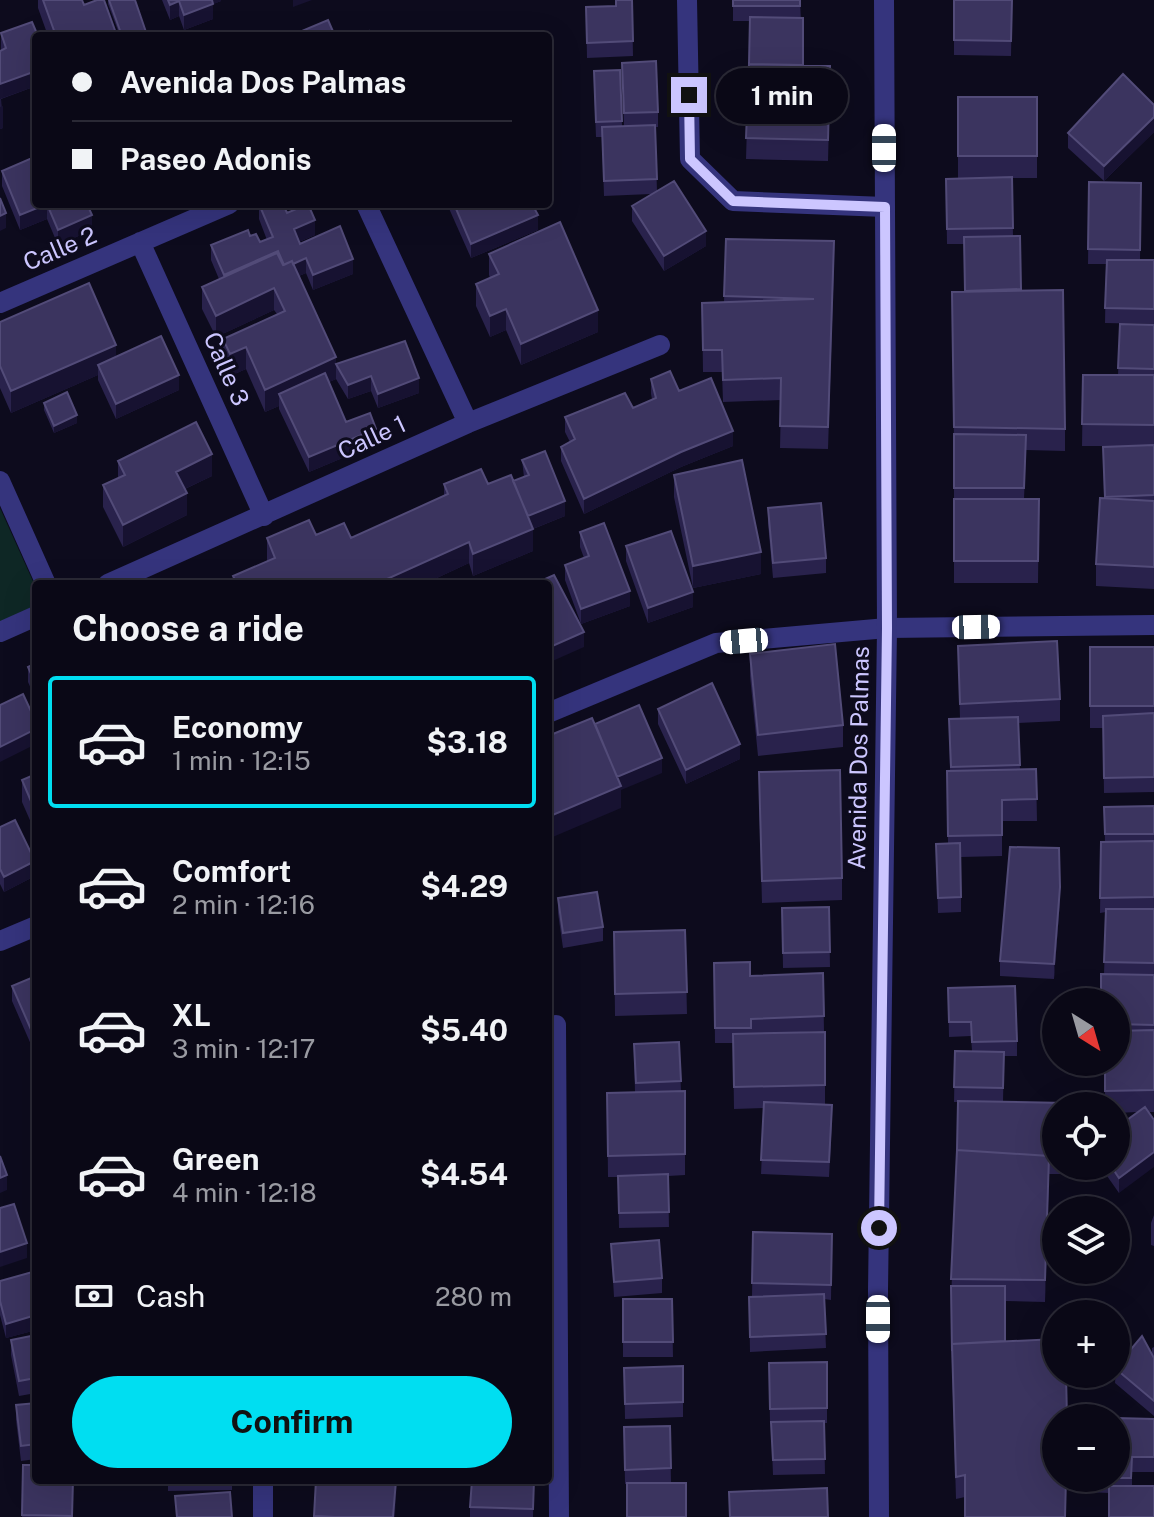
<!DOCTYPE html>
<meta charset="utf-8">
<style>
body{margin:0;font-family:"Public Sans",sans-serif;background:#13111f;color:#f1f3f6;height:100vh;display:flex;flex-direction:column;font-size:30px;white-space:nowrap}
*{box-sizing:border-box;margin:0}
p{font-size:26px;color:#999aa1}
.icon{flex:none;width:44px;height:44px;fill:none;stroke:currentColor;stroke-width:2;stroke-linecap:round;stroke-linejoin:round}
.map{position:relative;flex:1;overflow:hidden}
.drawer{position:absolute;left:32px;top:580px;width:520px;height:904px;display:flex;flex-direction:column;background:#0a0816;border-radius:8px;box-shadow:0 8px 32px #0002,0 0 0 2px #2a2935}
.drawer>*{flex:none}
.banner{position:absolute;left:32px;top:32px;width:520px;height:176px;border-radius:8px;box-shadow:0 8px 32px #0002,0 0 0 2px #2a2935;display:grid;align-content:center;height:176px;padding:0 40px;background:#0a0816}
.needle{width:52px;rotate:143deg}
.tools{position:absolute;left:1042px;top:988px;display:grid;gap:16px}
.tools a{display:grid;place-items:center;width:88px;height:88px;border-radius:50%;background:#0a0816;box-shadow:0 8px 32px #0002,0 0 0 2px #2a2935;font-size:40px}
.end{position:absolute;width:36px;height:36px;margin:-18px;border:10px solid #ccc6ff;background:#111;box-shadow:0 0 0 4px #111}
.from{border-radius:50%}
.bubble{position:absolute;height:56px;border-radius:28px;background:#0a0816;box-shadow:0 8px 32px #0002,0 0 0 2px #2a2935;font-size:26px;font-weight:700;line-height:56px;text-align:center}
.car{position:absolute;width:24px;height:48px;margin:-24px -12px;border-radius:10px;box-shadow:0 0 6px 2px #0007;background:linear-gradient(#fff 24%,#345 0 40%,#fff 0 76%,#345 0 86%,#fff 0)}
.banner b{display:flex;align-items:center;gap:28px;height:76px;font-size:30px}
.banner b+b{border-top:2px solid #2a2935}
.banner i{width:20px;height:20px;background:#f1f3f6}
ul{padding:0;list-style:none}
li{display:flex;align-items:center;gap:24px;height:132px;margin:0 16px 12px;padding:0 24px;border:4px solid transparent;border-radius:8px}
li div{flex:1}
li b{display:block;font-size:30px}
li em{font-style:normal;font-weight:700}
li.active{border-color:#00def1}
li>.icon{width:72px;height:72px;stroke-width:1.5}
h2{padding:0 40px;font-size:36px;line-height:96px}
.pay{display:flex;align-items:center;gap:20px;height:88px;padding:0 40px;font-size:30px}
.pay p{margin-inline-start:auto}
.primary-button{display:flex;gap:16px;margin-top:auto;padding:16px 40px}
.primary-button a{flex:1;height:92px;border-radius:48px;background:#00def1;color:#111;font-size:32px;font-weight:700;line-height:92px;text-align:center}
.map>svg:first-child{display:block}
.green{fill:#0e2725}
.lines{fill:none;stroke-linecap:round;stroke-linejoin:round}
.minor{stroke:#35347d;stroke-width:20}
.tertiary{stroke:#35347d;stroke-width:20}
.wall{fill:#29224c}
.shaded-wall{fill:#171231}
.building{fill:#3b345f;stroke:#524b78;stroke-width:2}
.route{stroke:#ccc6ff;stroke-width:10}
.labels{text-anchor:middle;stroke-width:6;stroke-linejoin:round;paint-order:stroke}
.street-label{font-size:24px;fill:#ccc6ff;stroke:#0d0b1d}
</style>
<div class="map">
<svg width="1154" height="1517" viewBox="0 0 1154 1517">
<rect width="100%" height="100%" fill="#0d0b1d"/>
<path class="green" d="M0,508L36,588V606L0,622Z"/>
<g class="lines">
<path class="minor" d="M687,0L690,159L733,201L885,207
M366,204L468,423
M140,242L264,516
M0,303L229,204
M0,481L46,584
M108,584L468,423L660,345
M0,632L36,616
M548,713L716,643L887,628L1154,625
M0,941L36,926
M548,1029L556,1025L559,1517
M263,1480V1517"/>
<path class="tertiary" d="M879,1517L878,1291L887,628L884,0"/>
</g>
<path class="wall" d="M38,0H82L84,5L117,36H48L38,8Z
M108,0H135L146,36H120L108,4Z
M162,0H221V1L213,4V19L184,30L179,16L170,20Z
M632,0L633,56L587,58L586,7L615,6Z
M733,0H800L803,65L830,88L828,161L746,159L750,21H733Z
M954,0H1012L1011,56L954,55Z
M1,33L36,36V86L1,99L3,128L0,129Z
M622,63L658,112V127H655L657,191L706,246L664,271L632,221V206L651,194L604,196L602,137H596L594,86L620,70L622,126H624Z
M958,97H1037V178H1012L1013,236H1020L1021,291L1065,429V451L1026,450L1024,499H1039L1038,583H954V445L952,292L965,291L964,244H947L946,179L991,178H958Z
M1154,105V132L1104,181L1068,148V133Z
M2,171L36,204H87L92,230L58,245L47,219L20,230L2,186Z
M1089,182L1141,183L1140,260H1154V324L1105,323L1106,264H1088Z
M259,204L287,213L315,235L299,242L300,244L353,274L313,290L306,273L299,276L336,364L419,393L378,408L371,391L348,399L336,379L329,382L346,422L376,444L309,472L279,409V406L265,412L246,369L230,376L223,361V339L277,314L274,310L216,337L202,309V287L219,279L211,260V245L250,236L260,242L267,240L259,219Z
M447,204H532L538,230L471,258Z
M726,239L834,263L828,449L780,448L781,400L723,402L722,372H703L702,303L724,302Z
M489,254L598,332L521,365L506,330L490,337L476,306V284L490,278L489,275Z
M0,322L116,356L179,390L116,419L98,380V375L11,413L0,388Z
M1120,324L1154,325V589L1096,586V564L1104,498L1103,447L1126,446H1082L1083,375H1118Z
M651,379L679,391L733,446L681,467L584,514L561,461V447L570,442L565,432V417L633,408L652,399L651,394Z
M44,403L77,423L54,433L44,410Z
M522,460L565,516L533,529V551L473,576L469,563L424,584H233V576L267,562V538L316,535L351,538L444,496V484H488L513,481L524,477Z
M118,461L212,476L185,489L187,515L123,547L103,507V485L118,478Z
M674,475L761,574L693,588L674,497Z
M768,508L826,558V573L773,578L768,523Z
M580,532L630,606L581,624L565,580V565L584,558L580,547Z
M626,546L693,607L648,623L626,561Z
M958,646L1060,699V721L1018,723L1020,769H1036L1037,821H1002V856L961,857V912L938,913L936,844L948,843L947,771L950,770L949,719H960Z
M36,647V700L28,682V667L35,664L34,648Z
M1090,647H1154V792L1104,793L1103,728H1090Z
M750,654L843,725V747L758,756L750,676Z
M658,709L740,759L686,784L658,724Z
M36,774V834L22,802V780Z
M759,794L842,878V900L762,903Z
M1154,806V1112H1148L1119,1193L1100,1166H1116L1137,1112L1116,1113V1106H1105V1062H1116V1002L1104,974L1106,912L1100,913L1101,842H1105L1104,807Z
M0,827L35,876L4,892L0,884Z
M558,898L603,927V941L563,948L558,913Z
M1060,901L1054,979L1000,976V961Z
M829,907L830,967L783,968L782,908Z
M685,930L687,1014L615,1016L614,932Z
M714,963L750,976L823,973L824,1031L777,1033L825,1032V1105L832,1120L829,1177L761,1174L764,1108L734,1109L733,1043H715Z
M36,976V1056L12,1001V986Z
M948,988L1017,1041V1056H1004L1003,1102L1056,1106V1166H1065L1064,1174H1049L1045,1302L1005,1301L965,1497L956,1499L952,1366L951,1301L957,1150L958,1102H954L955,1051H972L971,1036L949,1037Z
M679,1042L681,1092L685,1091V1175L668,1176L669,1227L619,1228L618,1177H608L607,1093L635,1092L634,1058Z
M1154,1215V1246L1151,1245V1223Z
M753,1232L832,1234L831,1300L824,1299L826,1348L750,1352L749,1297H752Z
M611,1244L662,1278V1293L614,1297Z
M36,1271V1330L6,1338L0,1315V1281Z
M623,1299H672L673,1357H623Z
M36,1335V1393L19,1396L11,1355V1340Z
M1154,1347V1416L1115,1383L1116,1367L1152,1353V1348Z
M827,1362V1423H824L825,1474L773,1475L771,1424H770L769,1363Z
M683,1366V1417L625,1419L624,1368Z
M36,1403V1459L21,1461L16,1420V1405Z
M1154,1419V1472H1132V1486L1109,1493L1088,1492V1478H1116Z
M670,1426L671,1483L625,1484L624,1427Z
M23,1465L73,1480L72,1517H22Z
M168,1480H232V1490L168,1491Z
M534,1480L533,1517H470V1507Z"/>
<path class="shaded-wall" d="M209,0H221V1L209,6Z
M293,0H312L293,7Z
M179,1V16L170,20V5Z
M213,4V19L184,30V15Z
M36,71V86L0,99V84Z
M3,106V128L0,129V107Z
M1154,117V132L1104,181V166Z
M47,204V219L20,230V215Z
M6,213V228L0,231V216Z
M92,215V230L58,245V230Z
M538,215V230L471,258V244Z
M315,220V235L294,244V229Z
M706,231V246L664,271V256Z
M278,251V266L224,289V275Z
M306,258V273L285,282V267Z
M353,259V274L313,290V275Z
M274,288V310L216,337V316Z
M506,309V330L490,337V316Z
M598,310V332L521,365V344Z
M116,345V367L98,365V375L11,413V391Z
M246,347V369L230,376V354Z
M336,357V379L284,403L279,394V406L265,412V390Z
M179,375V390L116,419V404Z
M371,376V391L348,399V385Z
M419,378V393L378,408V394Z
M77,415V423L54,433V426Z
M376,429V444L309,472V457Z
M733,431V446L681,467L584,514V499L681,452Z
M212,454V476L176,493V472Z
M187,493V515L123,547V525Z
M565,501V516L525,532V517Z
M533,529V551L473,576V554Z
M469,542V563L424,584H376Z
M761,552V574L693,588V566Z
M630,591V606L581,624V609Z
M693,592V607L648,623V608Z
M584,632V647L548,663V648Z
M36,729V744L0,762V747Z
M740,744V759L686,784V770Z
M662,758V773L621,790V808L548,839V817L615,778Z
M35,861V876L4,892V877Z
M1060,887V901L1054,979V964Z
M1154,1152V1167L1119,1193V1178Z
M1049,1156V1178L1045,1302V1280Z
M7,1175V1190L0,1193V1178Z
M27,1243V1258L0,1267V1252Z
M36,1315V1330L6,1338V1324Z
M396,1480H397L395,1517H393Z"/>
<path class="building" d="M43,0H82L84,5L97,0H104L117,36H56Z
M109,0H135L146,32L134,36H122Z
M168,0H212L213,4L184,15L179,1L170,5Z
M616,0H632L633,41L587,43L586,7L616,6Z
M733,0H800V6H733Z
M954,0H1012L1011,41L954,40Z
M750,17L803,18V65L749,64Z
M328,20L335,36H298L297,33Z
M32,22L38,36H36V71L0,84V51L6,48L1,33Z
M370,31L391,36H368Z
M656,61L658,112L624,113L622,63Z
M749,64L830,66L828,140L746,138Z
M620,70L622,121L596,122L594,71Z
M1123,74L1154,105V117L1104,166L1068,133Z
M958,97H1037V156H958Z
M655,125L657,179L604,181L602,127Z
M32,158L36,167V204H87L92,215L58,230L47,204L20,215L2,171Z
M1012,177L1013,228L947,229L946,179Z
M674,181L706,231L664,256L632,206Z
M1089,182L1141,183L1140,250L1088,249Z
M0,198L6,213L0,216Z
M259,204H283L287,213L308,204L315,220L294,229L300,244L340,226L353,259L313,275L306,258L293,264L292,261L284,265L278,251L224,275L211,245L248,230L250,236L256,234L260,242L273,237Z
M454,204H532L538,215L471,244Z
M560,222L598,310L521,344L506,309L490,316L476,284L499,274L489,254Z
M1020,236L1021,289L965,291L964,237Z
M726,239L834,241L828,427L780,426L781,378L723,380L722,350H703L702,303L814,299L724,296Z
M277,253L283,265L292,261L336,357L265,390L246,347L230,354L223,339L285,311L274,288L216,316L202,287Z
M1107,260H1154V309L1105,308Z
M89,283L116,345L11,391L0,366V322Z
M1063,290L1065,429L954,427L952,292Z
M1120,324L1154,325V369L1118,368Z
M161,336L179,375L116,404L98,365Z
M405,341L419,378L378,394L371,376L348,385L336,364Z
M670,371L679,391L711,378L733,431L681,452L584,499L561,447L575,439L565,417L625,393L633,408L656,398L651,379Z
M325,373L346,422L370,413L376,429L309,457L279,394Z
M1083,375H1154V425L1082,424Z
M67,392L77,415L54,426L44,403Z
M196,422L212,454L176,472L187,493L123,525L103,485L125,475L118,461Z
M954,434L1026,435L1024,488H954Z
M1154,445V495L1105,497L1103,447Z
M545,451L565,501L528,516L513,481L529,475L522,460Z
M742,460L761,552L693,566L674,475Z
M481,469L488,484L511,475L533,529L473,554L469,542L376,584H237L233,576L275,558L267,538L309,520L316,535L344,523L351,538L448,494L444,484Z
M1100,498L1154,501V567L1096,564Z
M954,499H1039L1038,561H954Z
M821,503L826,558L773,563L768,508Z
M604,523L630,591L581,609L565,565L589,556L580,532Z
M671,531L693,592L648,608L626,546Z
M554,575L584,632L548,648V584H534Z
M1057,641L1060,699L960,704L958,646Z
M835,644L843,725L758,735L750,654Z
M1090,647H1154V706H1090Z
M36,663V685L28,667Z
M712,683L740,744L686,770L658,709Z
M23,694L36,722V729L0,747V705Z
M639,705L662,758L617,777L595,724Z
M1154,713V777L1104,778L1103,716Z
M1018,717L1020,765L951,767L949,719Z
M592,718L621,786L548,817V736Z
M1036,769L1037,799L1002,800V835L948,836L947,771Z
M840,770L842,878L762,881L759,772Z
M36,774V813L22,780Z
M1154,806V834H1105L1104,807Z
M15,820L35,861L4,877L0,869V827Z
M1154,841V897L1100,898L1101,842Z
M960,843L961,897L938,898L936,844Z
M1010,847L1059,848L1060,887L1054,964L1000,961Z
M597,892L603,927L563,933L558,898Z
M829,907L830,952L783,953L782,908Z
M1106,909H1154V963L1104,962Z
M685,930L687,992L615,994L614,932Z
M750,962V976L823,973L824,1016L751,1019V1028H715L714,963Z
M1101,974L1154,975V1025L1116,1024V1002H1101Z
M36,976V1041L12,986Z
M1015,986L1017,1041L972,1042L971,1022H949L948,988Z
M1154,1030V1090L1105,1091V1062H1116V1031Z
M825,1032V1085L734,1087L733,1034Z
M679,1042L681,1081L636,1083L634,1044Z
M955,1051L1004,1052L1003,1088L954,1087Z
M685,1091V1154L608,1156L607,1093Z
M958,1101L1066,1103V1106H1056V1159H1049V1156L957,1150Z
M764,1102L832,1105L829,1162L761,1160Z
M1145,1107L1154,1120V1152L1119,1178L1111,1166H1116V1128Z
M957,1150L1049,1156L1045,1280L951,1279Z
M0,1156L7,1175L0,1178Z
M668,1174L669,1212L619,1213L618,1176Z
M14,1204L27,1243L0,1252V1208Z
M753,1232L832,1234L831,1285L752,1283Z
M659,1240L662,1278L614,1282L611,1244Z
M36,1271V1315L6,1324L0,1301V1281Z
M951,1286H1005V1341L952,1344V1351Z
M824,1294L826,1334L750,1337L749,1297Z
M623,1299H672L673,1342H623Z
M36,1335V1378L19,1381L11,1340Z
M1142,1336L1154,1358V1401L1116,1369V1367Z
M1056,1339V1374H1066L1067,1418H1056V1478H1066L1065,1517H965V1475L956,1477L952,1344Z
M827,1362V1408L770,1409L769,1363Z
M683,1366V1402L625,1404L624,1368Z
M36,1403V1444L21,1446L16,1405Z
M1116,1418L1154,1419V1457H1132L1131,1478H1116Z
M824,1421L825,1459L773,1460L771,1422Z
M670,1426L671,1468L625,1470L624,1427Z
M23,1465H36V1480H73L72,1516L22,1515Z
M316,1480H396L393,1517H335L314,1516Z
M472,1480H534L533,1509L470,1507Z
M627,1483H686V1517H627Z
M1109,1486H1154V1517H1109Z
M827,1488L828,1517H730L729,1492Z
M230,1492L232,1517H177L175,1496Z"/>
<g class="lines">
<path class="route" d="M689,95L690,159L733,201L885,207L887,628L879,1228"/>
</g>
<g class="labels">
<g class="street-label">
<text transform="translate(60 249) rotate(-23)" y="8">Calle 2</text>
<text transform="translate(226 369) rotate(66)" y="8">Calle 3</text>
<text transform="translate(372 438) rotate(-25)" y="8">Calle 1</text>
<text transform="translate(859 758) rotate(-89)" y="8">Avenida Dos Palmas</text>
</g>
</g>
</svg>
<div class="tools">
<a><svg class="needle" viewBox="-14 -14 28 28"><path d="M0-13l5 13h-10z" fill="#e53935"/><path d="M0 13l5-13h-10z" fill="#999aa1"/></svg></a>
<a><svg class="icon" aria-label="locate" viewBox="0 0 24 24"><circle cx="12" cy="12" r="6"/><path d="M12 2v4M12 18v4M2 12h4M18 12h4"/></svg></a>
<a><svg class="icon" aria-label="layers" viewBox="0 0 24 24"><path d="M12 4l9 5-9 5-9-5zM3 14l9 5 9-5"/></svg></a>
<a>+</a>
<a>−</a>
</div>
<i class="end from" style="left:879px;top:1228px"></i>
<i class="end" style="left:689px;top:95px"></i>
<div class="bubble" style="left:716px;top:68px;width:132px">1 min</div>
<i class="car" style="left:884px;top:148px;rotate:0deg"></i>
<i class="car" style="left:976px;top:627px;rotate:89deg"></i>
<i class="car" style="left:744px;top:641px;rotate:265deg"></i>
<i class="car" style="left:878px;top:1319px;rotate:180deg"></i>
<div class="banner">
<b><i class="from"></i>Avenida Dos Palmas</b>
<b><i></i>Paseo Adonis</b>
</div>
<section class="drawer">
<h2>Choose a ride</h2>
<ul>
<li class="active"><svg class="icon" aria-label="car" viewBox="0 0 24 24"><path d="M5 17H2v-5l4-1 3-4h7l3 4 3 1v5h-3M9 17h6M6 11h13"/><circle cx="7" cy="17" r="2"/><circle cx="17" cy="17" r="2"/></svg><div><b>Economy</b><p>1 min · 12:15</p></div><em>$3.18</em></li>
<li><svg class="icon" aria-label="car" viewBox="0 0 24 24"><path d="M5 17H2v-5l4-1 3-4h7l3 4 3 1v5h-3M9 17h6M6 11h13"/><circle cx="7" cy="17" r="2"/><circle cx="17" cy="17" r="2"/></svg><div><b>Comfort</b><p>2 min · 12:16</p></div><em>$4.29</em></li>
<li><svg class="icon" aria-label="car" viewBox="0 0 24 24"><path d="M5 17H2v-5l4-1 3-4h7l3 4 3 1v5h-3M9 17h6M6 11h13"/><circle cx="7" cy="17" r="2"/><circle cx="17" cy="17" r="2"/></svg><div><b>XL</b><p>3 min · 12:17</p></div><em>$5.40</em></li>
<li><svg class="icon" aria-label="car" viewBox="0 0 24 24"><path d="M5 17H2v-5l4-1 3-4h7l3 4 3 1v5h-3M9 17h6M6 11h13"/><circle cx="7" cy="17" r="2"/><circle cx="17" cy="17" r="2"/></svg><div><b>Green</b><p>4 min · 12:18</p></div><em>$4.54</em></li>
</ul>
<div class="pay"><svg class="icon" aria-label="cash" viewBox="0 0 24 24"><path d="M3 7h18v10H3z"/><circle cx="12" cy="12" r="2"/></svg>Cash<p>280 m</p></div>
<div class="primary-button"><a>Confirm</a></div>
</section>
</div>
